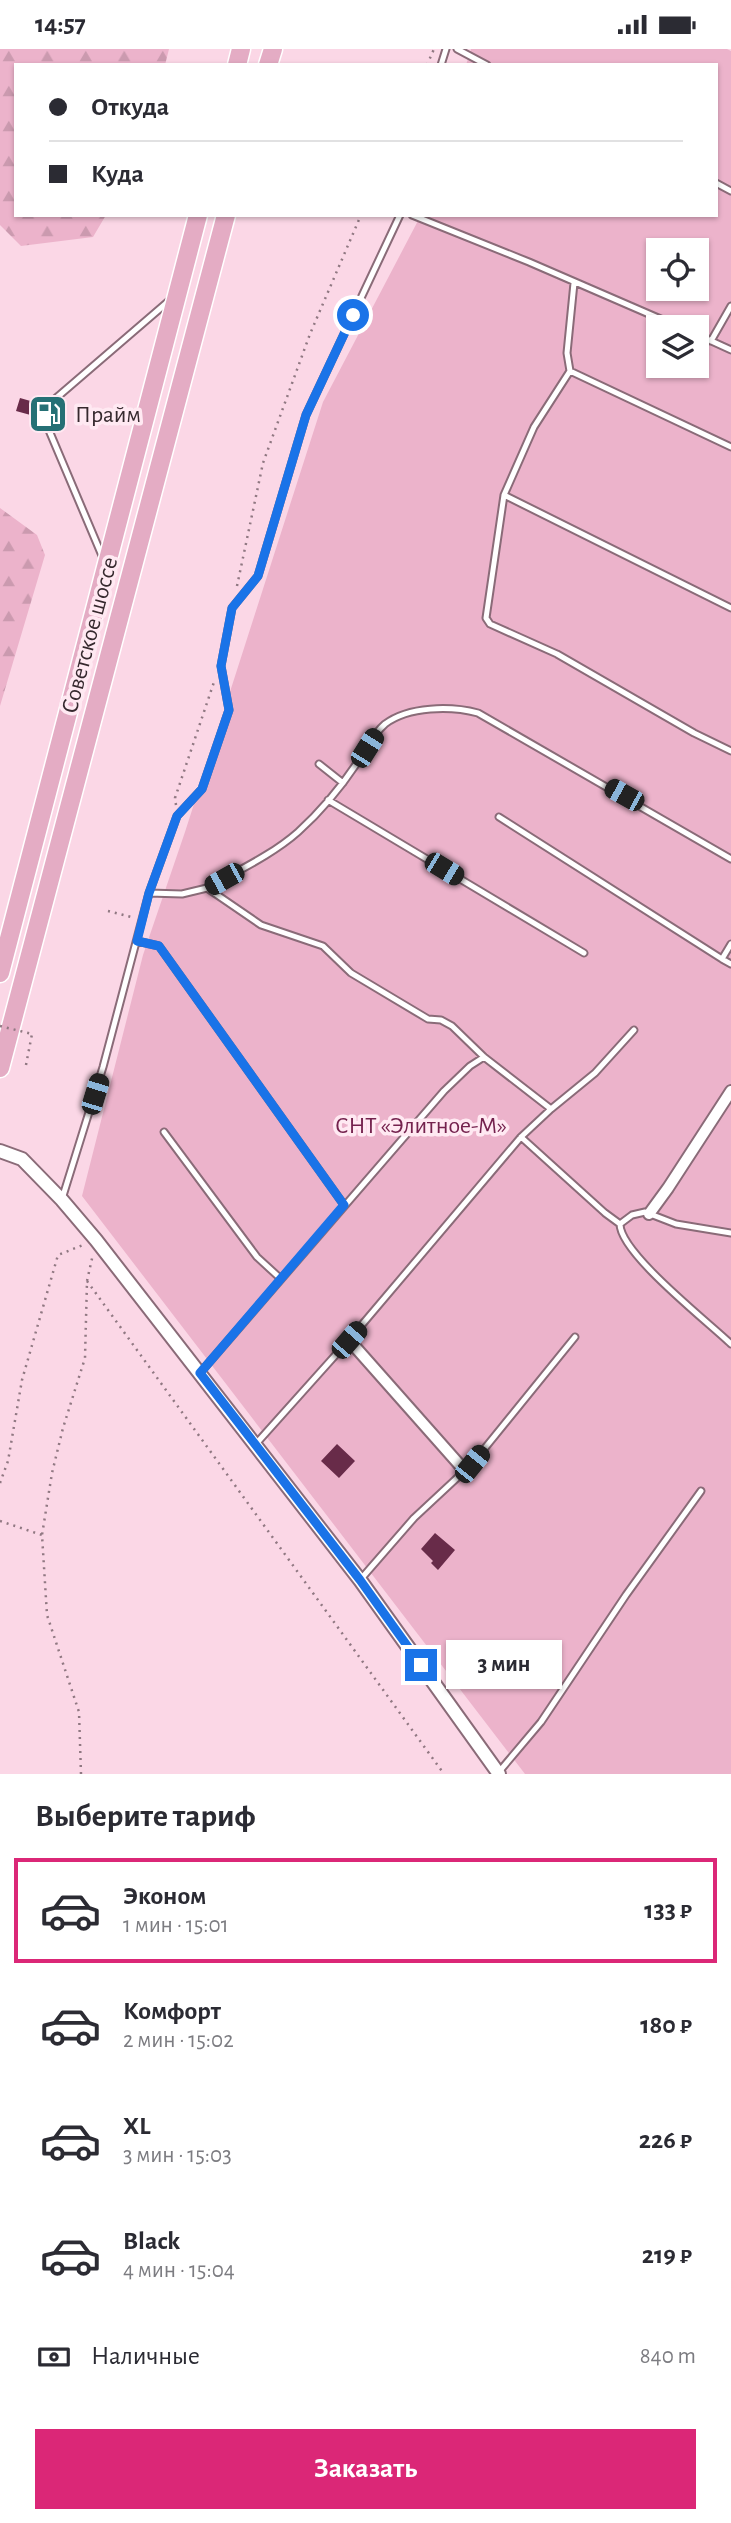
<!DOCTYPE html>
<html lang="ru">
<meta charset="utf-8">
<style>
body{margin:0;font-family:"Alegreya Sans",sans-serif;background:#f2f2f3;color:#2b2b33;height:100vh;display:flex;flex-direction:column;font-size:26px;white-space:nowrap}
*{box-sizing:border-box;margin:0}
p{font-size:23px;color:#7c7c81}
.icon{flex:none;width:38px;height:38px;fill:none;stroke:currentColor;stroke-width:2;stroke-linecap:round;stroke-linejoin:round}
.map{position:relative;height:1725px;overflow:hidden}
.panel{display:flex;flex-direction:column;background:#fff;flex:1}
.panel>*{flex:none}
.hud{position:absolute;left:14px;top:14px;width:704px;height:154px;border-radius:0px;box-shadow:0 2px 5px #0004;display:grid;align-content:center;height:154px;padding:0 35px;background:#fff}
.tools{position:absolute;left:646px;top:189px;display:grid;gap:14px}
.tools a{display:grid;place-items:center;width:63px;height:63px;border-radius:0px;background:#fff;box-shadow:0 2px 5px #0004;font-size:35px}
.end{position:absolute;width:32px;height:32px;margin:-16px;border:9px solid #1a73e8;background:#fff;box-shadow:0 0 0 4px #fff}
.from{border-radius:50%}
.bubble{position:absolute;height:49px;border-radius:0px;background:#fff;box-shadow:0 2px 5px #0004;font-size:23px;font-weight:700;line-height:49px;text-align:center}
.car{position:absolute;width:21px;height:42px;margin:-21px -10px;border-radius:9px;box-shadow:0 0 5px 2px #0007;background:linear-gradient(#222 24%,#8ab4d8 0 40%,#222 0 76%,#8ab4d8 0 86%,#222 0)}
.hud b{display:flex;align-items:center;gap:24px;height:66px;font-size:26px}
.hud b+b{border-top:2px solid #e1e1e2}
.hud i{width:18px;height:18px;background:#2b2b33}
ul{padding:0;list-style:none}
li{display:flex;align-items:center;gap:21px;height:105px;margin:0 14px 10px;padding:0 21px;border:4px solid transparent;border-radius:0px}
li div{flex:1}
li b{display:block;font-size:26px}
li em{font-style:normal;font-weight:700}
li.active{border-color:#db2777}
li>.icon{width:63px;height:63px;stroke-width:1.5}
h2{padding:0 35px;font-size:32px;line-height:84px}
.pay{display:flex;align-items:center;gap:18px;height:77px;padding:0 35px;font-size:26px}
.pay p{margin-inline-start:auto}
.cta{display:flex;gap:14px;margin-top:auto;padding:14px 35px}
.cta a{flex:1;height:80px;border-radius:0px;background:#db2777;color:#fff;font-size:28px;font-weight:700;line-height:80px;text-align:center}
.status{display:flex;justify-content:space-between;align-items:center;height:49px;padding:0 35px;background:#fff;direction:ltr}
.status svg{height:19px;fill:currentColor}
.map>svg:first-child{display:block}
.green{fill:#ecb3cb;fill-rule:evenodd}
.forest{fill:url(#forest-firs)}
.building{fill:#682b49}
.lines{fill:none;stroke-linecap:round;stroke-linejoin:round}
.service-casing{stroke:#8a6b78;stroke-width:9}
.minor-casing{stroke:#8a6b78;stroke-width:14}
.tertiary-casing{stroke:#8a6b78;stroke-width:16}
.trunk-casing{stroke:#fff;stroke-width:21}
.path{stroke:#907882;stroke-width:2.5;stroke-dasharray:2 5;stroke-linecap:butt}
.service{stroke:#fff;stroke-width:5}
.minor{stroke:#fff;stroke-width:10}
.tertiary{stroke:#fff;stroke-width:12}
.trunk{stroke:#e4acc4;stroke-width:18}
.path-bridge{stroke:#907882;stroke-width:2.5;stroke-dasharray:2 5;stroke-linecap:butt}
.route{stroke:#1a73e8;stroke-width:9}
.labels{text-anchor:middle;stroke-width:7;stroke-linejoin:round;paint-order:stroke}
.poi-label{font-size:24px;fill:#36292e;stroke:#ffe9f2;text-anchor:start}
.street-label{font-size:24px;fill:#36292e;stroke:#ffe9f2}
.park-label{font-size:24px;fill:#74214d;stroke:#ffe9f2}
</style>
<div class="status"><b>14:57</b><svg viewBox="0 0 49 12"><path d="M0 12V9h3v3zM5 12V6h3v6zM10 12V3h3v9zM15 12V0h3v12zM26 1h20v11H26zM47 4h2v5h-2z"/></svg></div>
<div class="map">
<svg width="731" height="1725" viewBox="0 0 731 1725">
<defs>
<pattern id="forest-firs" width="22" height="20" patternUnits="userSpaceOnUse" patternTransform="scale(1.75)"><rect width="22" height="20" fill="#ecb3cb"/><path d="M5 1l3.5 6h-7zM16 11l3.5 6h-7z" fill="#cb9aaf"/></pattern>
</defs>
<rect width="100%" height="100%" fill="#fbd7e6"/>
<path class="green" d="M471,0H727L731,2V1725H525L82,1147L143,906L185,783L323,353L421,166H716V16H466ZM658,201H696V240H658ZM658,278H696V317H658Z"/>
<path class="forest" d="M0,0H169L165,16H16V166H106L93,188L21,197L0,176Z
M0,459L37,486L45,506L0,657Z"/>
<path class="building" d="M20,349L48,357L45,370L16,362Z
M337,1395L355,1412L339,1429L321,1412Z
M435,1484L455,1501L438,1521L431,1514L433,1512L421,1500Z"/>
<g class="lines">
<defs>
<path id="service" d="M457,0L487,16
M441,16L446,0
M716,134L731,142
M412,166L529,213L679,278
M574,234L567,304L570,322L731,398
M696,285L731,301
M711,292L731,257
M570,322L534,378L504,446L486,569L490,575L557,605L694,684L731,702
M504,446L731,559
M103,509L48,379L55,350L170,251
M319,715L343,734
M328,751L584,904
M499,768L722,910
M207,839C237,822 272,806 298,783C320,763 341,738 357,714C366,701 373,685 385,675C409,657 451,657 478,664L731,810
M149,844L182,845L207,839L261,876L323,897L351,924L428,970L441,971L452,977L484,1008L551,1060
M137,892L159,897L344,1156
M731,895L722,910L731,915
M164,1083L257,1208L281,1230
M521,1088L605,1164L620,1175
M62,1150L103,1018L149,844L177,767L202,740L229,661L221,617L232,559L258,527L306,366L400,166
M731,1184L676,1175L645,1163L632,1166L620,1175C620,1204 707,1272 731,1295
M200,1324L444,1042L470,1017L484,1008
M255,1396L349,1291L521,1088L551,1060L595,1024L634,981
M360,1531L414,1469L472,1415L575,1288
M498,1724L541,1673L626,1546L701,1442"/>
<path id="minor" d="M649,1165L668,1139L731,1042
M349,1291L465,1422"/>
<path id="tertiary" d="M0,1102L22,1110L62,1151L96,1191L360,1531L499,1725"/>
<path id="trunk" d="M237,16L241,0
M268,16L273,0
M0,924L198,166
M0,1019L226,166"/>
</defs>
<use href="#service" class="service-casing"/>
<use href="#minor" class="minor-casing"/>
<use href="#tertiary" class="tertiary-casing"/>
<use href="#trunk" class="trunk-casing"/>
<path class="path" d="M427,16L434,0
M237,537L263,414L310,285L361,166
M176,756L175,749L214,633
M108,862L135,869
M26,1016L32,985
M87,1232L444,1725
M0,1434L8,1412L22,1331L58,1206L83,1196
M0,1472L42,1486
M81,1725L79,1663L47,1566L42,1486L52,1424L63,1379L85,1309L87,1232L93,1205"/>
<use href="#service" class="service"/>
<use href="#minor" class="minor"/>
<use href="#tertiary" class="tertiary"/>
<use href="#trunk" class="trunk"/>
<path class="path-bridge" d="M0,977L32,985"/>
</g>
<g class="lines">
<path class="route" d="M353,266L306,366L258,527L232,559L221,617L229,661L202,740L177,767L149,844L137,892L159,897L344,1156L200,1324L360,1531L421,1616"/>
</g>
<defs>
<symbol id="fuel-square" viewBox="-11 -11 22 22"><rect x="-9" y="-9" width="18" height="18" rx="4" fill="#257075" stroke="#ffe9f2"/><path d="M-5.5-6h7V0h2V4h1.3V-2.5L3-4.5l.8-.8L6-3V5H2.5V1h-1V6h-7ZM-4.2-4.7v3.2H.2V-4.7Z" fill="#fff"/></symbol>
</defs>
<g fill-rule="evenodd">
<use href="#fuel-square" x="26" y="343" width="44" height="44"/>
</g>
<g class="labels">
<g class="poi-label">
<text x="75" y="373">Прайм</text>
</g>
<g class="street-label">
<text transform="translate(89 586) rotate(-75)" y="8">Советское шоссе</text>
</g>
<g class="park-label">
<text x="421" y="1084">СНТ «Элитное-М»</text>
</g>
</g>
</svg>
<div class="tools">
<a><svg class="icon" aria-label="locate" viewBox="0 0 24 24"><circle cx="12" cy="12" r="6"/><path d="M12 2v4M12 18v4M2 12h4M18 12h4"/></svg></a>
<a><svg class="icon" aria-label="layers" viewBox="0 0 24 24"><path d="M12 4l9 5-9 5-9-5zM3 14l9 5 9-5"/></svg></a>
</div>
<i class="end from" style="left:353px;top:266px"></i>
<i class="end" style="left:421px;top:1616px"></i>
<div class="bubble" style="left:446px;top:1591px;width:116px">3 мин</div>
<i class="car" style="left:367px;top:699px;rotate:32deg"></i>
<i class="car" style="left:624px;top:746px;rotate:299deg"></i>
<i class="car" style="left:444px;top:820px;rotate:121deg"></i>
<i class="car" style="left:224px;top:830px;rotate:241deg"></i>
<i class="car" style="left:95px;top:1045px;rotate:17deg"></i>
<i class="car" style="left:349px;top:1291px;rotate:41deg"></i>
<i class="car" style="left:472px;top:1415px;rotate:39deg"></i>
<div class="hud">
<b><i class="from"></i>Откуда</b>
<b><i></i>Куда</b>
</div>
</div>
<section class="panel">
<h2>Выберите тариф</h2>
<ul>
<li class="active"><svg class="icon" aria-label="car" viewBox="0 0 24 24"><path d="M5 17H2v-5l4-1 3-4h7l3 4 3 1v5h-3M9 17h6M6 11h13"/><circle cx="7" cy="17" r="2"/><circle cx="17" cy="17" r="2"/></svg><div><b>Эконом</b><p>1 мин · 15:01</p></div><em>133 ₽</em></li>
<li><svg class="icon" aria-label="car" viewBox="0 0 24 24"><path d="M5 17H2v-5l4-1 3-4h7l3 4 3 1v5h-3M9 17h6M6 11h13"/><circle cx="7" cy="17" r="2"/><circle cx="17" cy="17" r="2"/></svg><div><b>Комфорт</b><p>2 мин · 15:02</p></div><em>180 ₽</em></li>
<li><svg class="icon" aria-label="car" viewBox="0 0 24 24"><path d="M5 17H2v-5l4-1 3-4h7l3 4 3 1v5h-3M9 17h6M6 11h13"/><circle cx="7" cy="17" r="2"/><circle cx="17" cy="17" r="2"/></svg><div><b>XL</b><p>3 мин · 15:03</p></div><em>226 ₽</em></li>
<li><svg class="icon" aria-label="car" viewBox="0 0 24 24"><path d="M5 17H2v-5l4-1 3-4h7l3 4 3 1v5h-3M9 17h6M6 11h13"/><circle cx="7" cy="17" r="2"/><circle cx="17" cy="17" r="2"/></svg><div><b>Black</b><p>4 мин · 15:04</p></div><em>219 ₽</em></li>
</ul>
<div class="pay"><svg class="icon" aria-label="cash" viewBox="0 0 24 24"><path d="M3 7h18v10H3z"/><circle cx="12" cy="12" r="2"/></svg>Наличные<p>840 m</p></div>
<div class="cta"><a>Заказать</a></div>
</section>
